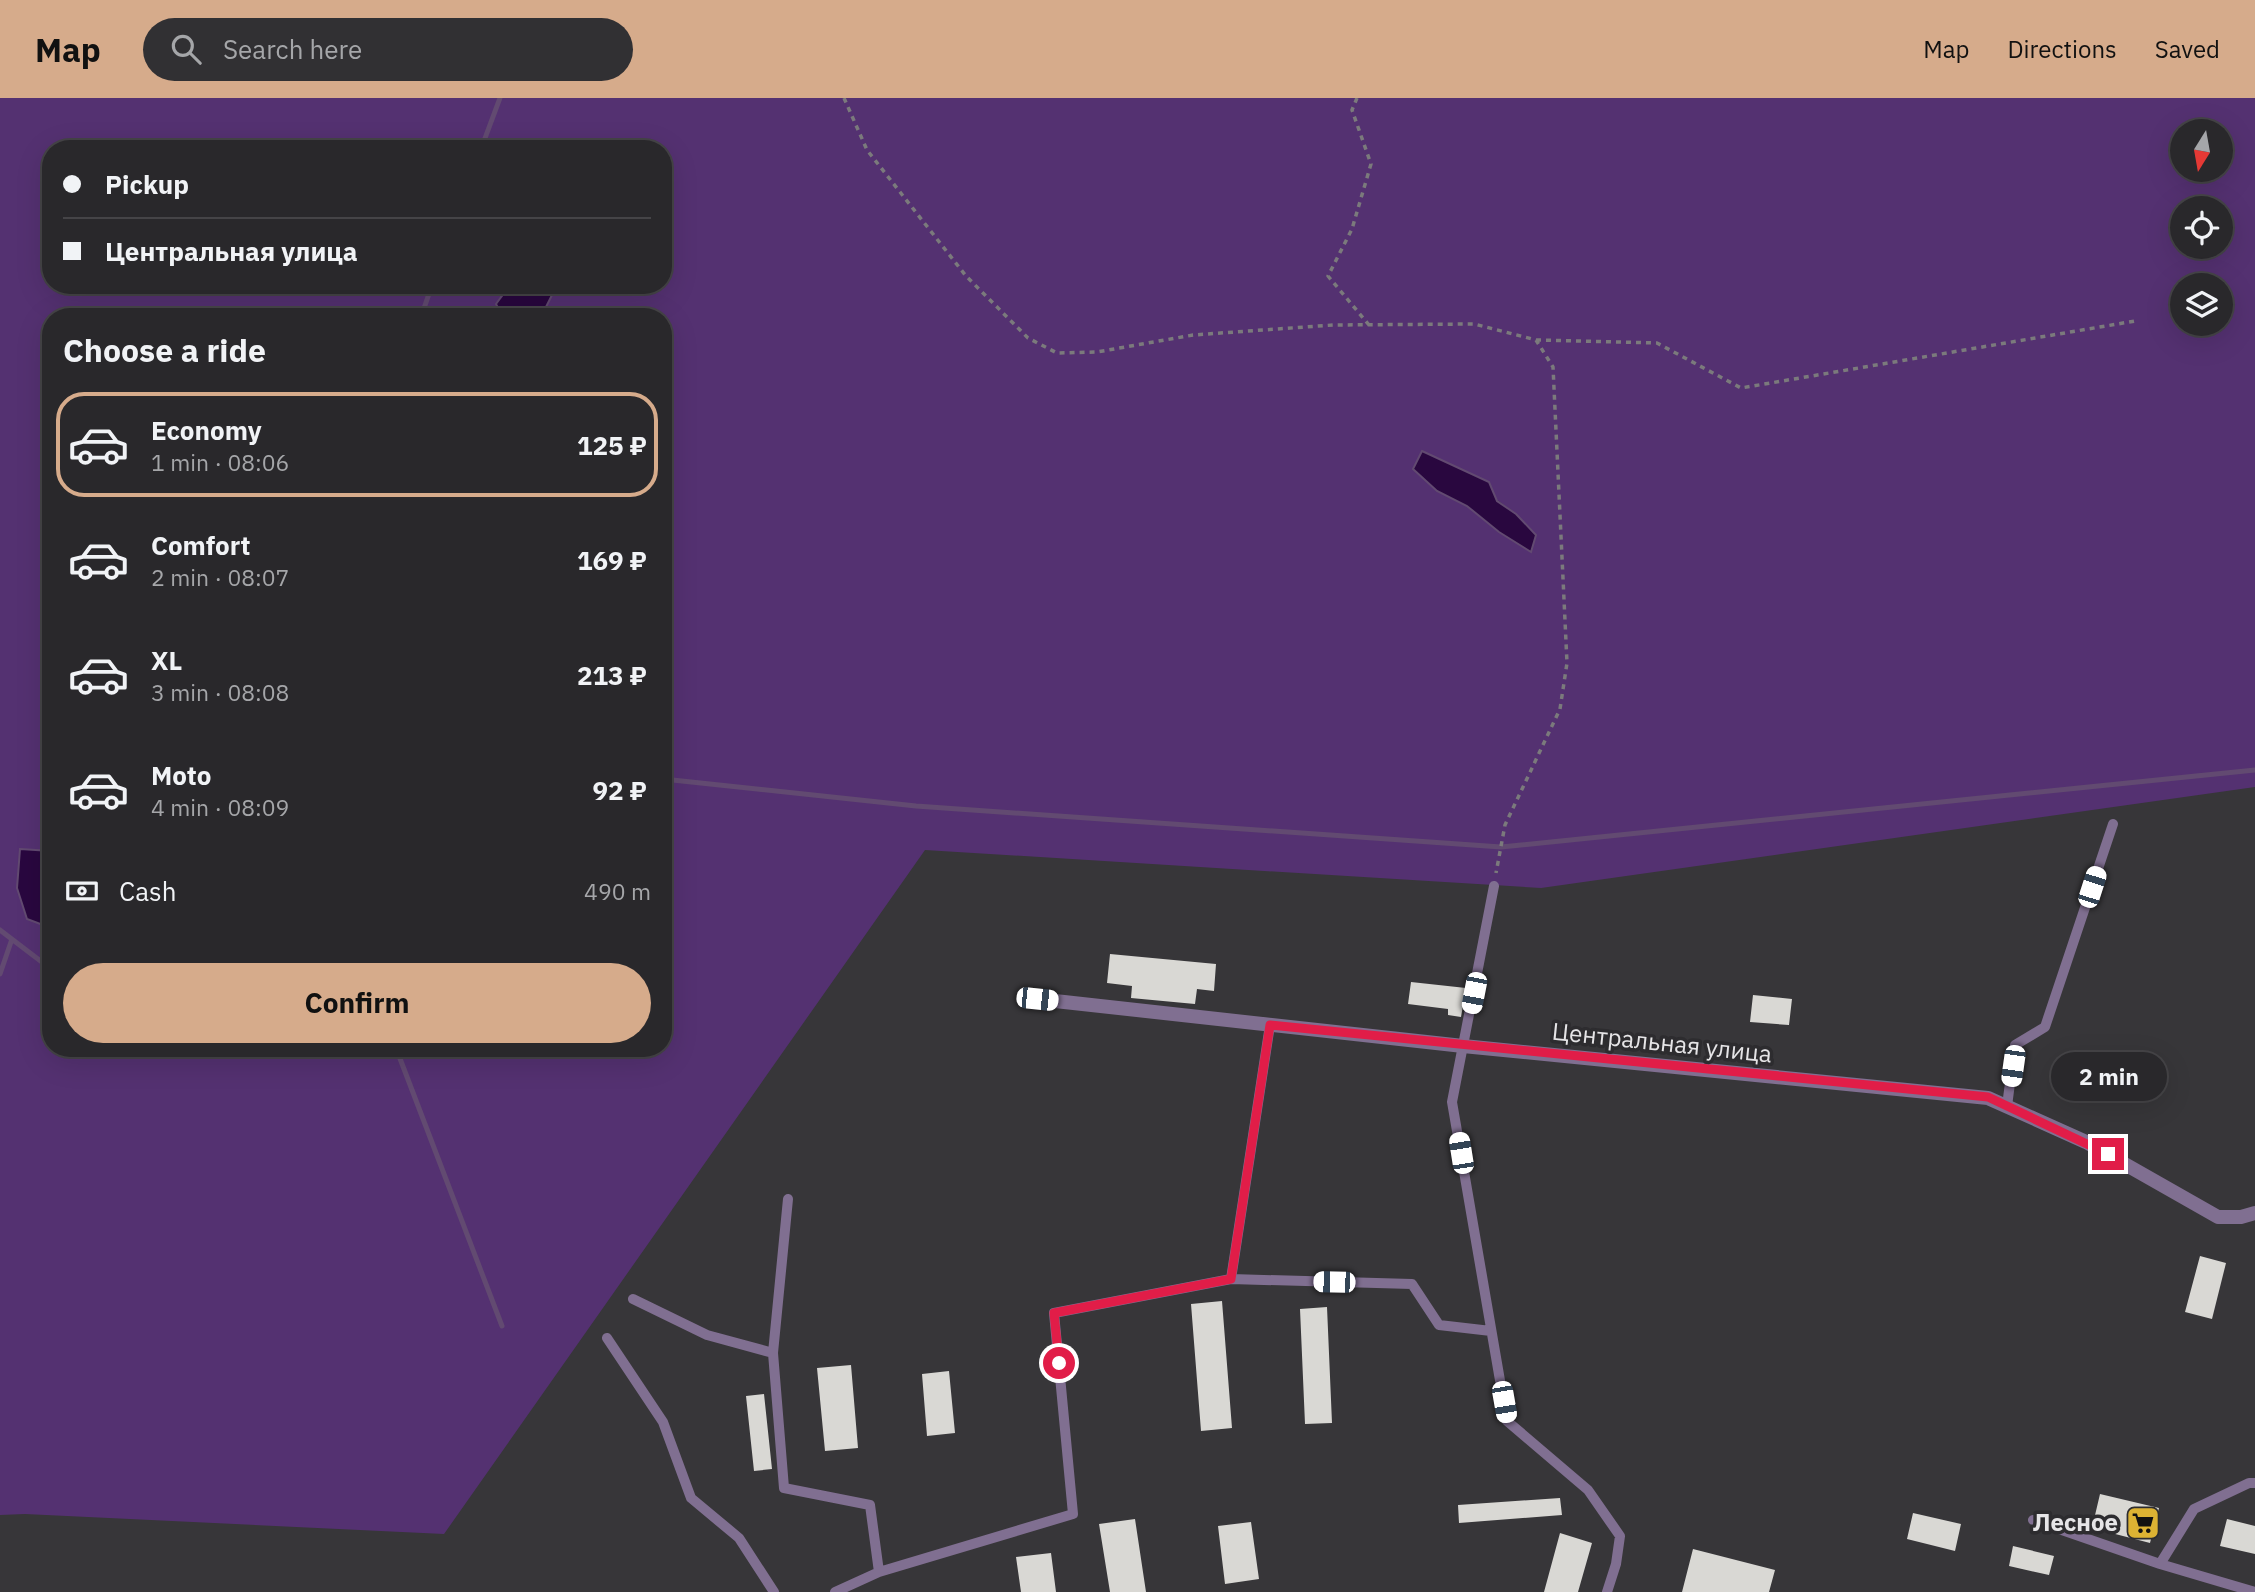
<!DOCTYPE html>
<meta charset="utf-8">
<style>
body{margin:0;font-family:"IBM Plex Sans",sans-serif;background:#313033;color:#f1f3f6;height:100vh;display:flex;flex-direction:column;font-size:26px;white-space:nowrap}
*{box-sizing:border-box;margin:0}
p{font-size:23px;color:#a5a6a9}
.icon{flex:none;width:38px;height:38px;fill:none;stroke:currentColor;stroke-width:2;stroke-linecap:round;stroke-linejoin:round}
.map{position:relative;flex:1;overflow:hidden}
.side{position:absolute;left:42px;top:210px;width:630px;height:749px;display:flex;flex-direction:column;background:#29282b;border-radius:28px;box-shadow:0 7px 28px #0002,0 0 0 2px #454447}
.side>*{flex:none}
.top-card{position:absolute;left:42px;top:42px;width:630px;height:154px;border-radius:28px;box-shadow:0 7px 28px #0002,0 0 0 2px #454447;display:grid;align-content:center;height:154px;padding:0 21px;background:#29282b}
.needle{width:46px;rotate:191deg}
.buttons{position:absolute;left:2170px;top:21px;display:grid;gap:14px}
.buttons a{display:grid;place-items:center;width:63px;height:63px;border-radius:50%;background:#29282b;box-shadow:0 7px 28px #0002,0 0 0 2px #454447;font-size:35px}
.end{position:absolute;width:32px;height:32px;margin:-16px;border:9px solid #e11d48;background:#fff;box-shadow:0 0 0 4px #fff}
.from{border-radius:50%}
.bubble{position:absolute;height:49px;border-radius:24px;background:#29282b;box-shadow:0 7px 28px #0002,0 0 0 2px #454447;font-size:23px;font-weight:700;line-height:49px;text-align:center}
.car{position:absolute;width:21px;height:42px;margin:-21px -10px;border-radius:9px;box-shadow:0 0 5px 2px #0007;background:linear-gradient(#fff 24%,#345 0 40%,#fff 0 76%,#345 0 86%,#fff 0)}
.top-card b{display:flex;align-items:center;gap:24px;height:66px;font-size:26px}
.top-card b+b{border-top:2px solid #454447}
.top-card i{width:18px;height:18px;background:#f1f3f6}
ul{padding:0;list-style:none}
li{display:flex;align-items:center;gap:21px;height:105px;margin:0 14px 10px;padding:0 7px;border:4px solid transparent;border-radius:28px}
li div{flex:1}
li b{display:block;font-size:26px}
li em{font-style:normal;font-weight:700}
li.on{border-color:#d6ab8b}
li>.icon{width:63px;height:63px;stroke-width:1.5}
h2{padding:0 21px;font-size:32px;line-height:84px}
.pay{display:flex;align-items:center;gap:18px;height:77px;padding:0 21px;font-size:26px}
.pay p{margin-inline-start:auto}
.button{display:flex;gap:14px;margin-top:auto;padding:14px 21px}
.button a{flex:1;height:80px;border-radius:42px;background:#d6ab8b;color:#111;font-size:28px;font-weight:700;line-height:80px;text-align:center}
header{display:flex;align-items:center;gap:42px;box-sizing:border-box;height:98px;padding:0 35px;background:#d6ab8b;color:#111}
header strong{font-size:33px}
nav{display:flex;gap:38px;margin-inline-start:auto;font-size:24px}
.search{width:490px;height:63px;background:#313033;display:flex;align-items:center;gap:18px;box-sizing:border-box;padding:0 24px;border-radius:38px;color:#a5a6a9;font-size:26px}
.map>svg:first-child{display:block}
.green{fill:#543171;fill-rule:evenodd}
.water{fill:#29073f;stroke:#624a71;stroke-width:2}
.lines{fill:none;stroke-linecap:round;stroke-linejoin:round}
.stream{stroke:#624a71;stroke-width:5}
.building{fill:#d9d8d4}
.path{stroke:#7b7a7c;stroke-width:3.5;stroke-dasharray:5 5;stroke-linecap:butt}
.lane{stroke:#806f91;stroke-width:10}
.street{stroke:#806f91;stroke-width:14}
.route{stroke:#e11d48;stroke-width:9}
.labels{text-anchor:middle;stroke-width:7;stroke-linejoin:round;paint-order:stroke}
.street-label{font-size:24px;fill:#e6e5e7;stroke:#2d2c2f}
.poi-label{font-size:24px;font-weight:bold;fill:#e6e5e7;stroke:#2d2c2f;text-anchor:end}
</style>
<header>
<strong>Map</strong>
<div class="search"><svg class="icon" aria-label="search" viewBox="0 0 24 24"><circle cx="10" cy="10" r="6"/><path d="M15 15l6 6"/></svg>Search here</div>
<nav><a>Map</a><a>Directions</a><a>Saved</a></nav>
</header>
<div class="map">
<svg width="2255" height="1494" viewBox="0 0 2255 1494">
<rect width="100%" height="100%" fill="#373639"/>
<path class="green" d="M0,0H2255V689L1541,790L925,752L444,1436L25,1416L0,1417ZM2182,33H2221V72H2182ZM51,51H663V187H557L541,219H663V950H51V870L43,865L51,830L27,821L20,751L51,753V219H503L496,206L510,187H51ZM2182,110H2221V149H2182ZM2182,187H2221V226H2182ZM1422,353L1451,367L1516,416L1499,434L1467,408L1437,393Z"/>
<path class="water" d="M510,187H557L541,219H503L496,206Z
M1422,353L1489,384L1497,403L1516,416L1536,437L1531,454L1499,434L1467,408L1437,393L1413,371Z
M20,751L51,753V830L27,821L17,790Z"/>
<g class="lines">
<path class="stream" d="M481,51L500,0
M421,219L432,187
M663,681L916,708L1501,749L2255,672
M0,832L51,871
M0,876L12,841
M396,950L502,1228"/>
</g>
<path class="building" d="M1110,856L1216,866L1214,893L1197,891L1195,906L1131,900L1132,888L1107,885Z
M1411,884L1466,890L1461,919L1448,917V911L1408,906Z
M1753,897L1792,901L1789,927L1750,924Z
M2200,1158L2226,1165L2212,1221L2185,1214Z
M1222,1203L1232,1330L1201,1333L1191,1206Z
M1327,1209L1332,1325L1305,1326L1300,1211Z
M851,1267L858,1350L825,1353L817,1270Z
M949,1273L955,1335L927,1338L922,1276Z
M764,1296L772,1371L754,1373L746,1298Z
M2100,1396L2159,1410L2150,1445L2092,1430Z
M1560,1400L1562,1417L1459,1425L1458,1407Z
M1913,1415L1961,1426L1955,1453L1907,1441Z
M1135,1421L1146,1494H1110L1099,1426Z
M2227,1421L2255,1428V1456L2220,1448Z
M1251,1424L1259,1481L1225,1486L1218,1428Z
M1560,1435L1592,1445L1578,1494H1544Z
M2013,1448L2054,1458L2049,1477L2009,1468Z
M1693,1451L1775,1472L1769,1494H1682Z
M1051,1455L1056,1494H1021L1016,1459Z"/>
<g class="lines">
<path class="path" d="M844,0L867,52L966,178L1028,240L1057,255L1097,254L1193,237L1333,227L1474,226L1536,242L1553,269L1567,565L1560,611L1505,727L1496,775
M1357,0L1352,12L1371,66L1352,131L1328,178L1369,227
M1536,242L1657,245L1741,290L2135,223"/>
<path class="lane" d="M1494,788L1452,1004L1507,1323L1588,1392L1620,1438L1616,1466L1607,1494
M1270,927L1231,1181L1412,1186L1439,1227L1491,1233
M2007,1008L2015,947L2045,929L2113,726
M788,1101L773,1255L784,1390L870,1407L879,1474L835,1494
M633,1201L707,1237L773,1255
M607,1240L663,1324L691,1400L739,1440L774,1494
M2033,1422L2160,1466L2255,1494
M2160,1466L2194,1411L2249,1385H2255
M879,1474L1073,1416L1054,1215L1231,1181"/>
<path class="street" d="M1037,901L1463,948L1988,1000L2086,1044L2218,1119H2241L2255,1115"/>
</g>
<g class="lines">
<path class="route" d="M1059,1265L1054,1215L1231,1181L1270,927L1988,999L2108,1056"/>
</g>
<defs>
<symbol id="supermarket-square" viewBox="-11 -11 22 22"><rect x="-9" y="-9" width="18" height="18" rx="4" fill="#dcb233" stroke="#2d2c2f"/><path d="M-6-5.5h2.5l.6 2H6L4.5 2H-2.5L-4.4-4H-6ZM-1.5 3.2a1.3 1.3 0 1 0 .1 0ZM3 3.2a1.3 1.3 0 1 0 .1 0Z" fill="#111"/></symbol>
</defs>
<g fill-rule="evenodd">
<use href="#supermarket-square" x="2124" y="1406" width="38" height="38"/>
</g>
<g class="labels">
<g class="street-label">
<text transform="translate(1662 945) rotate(6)" y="8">Центральная улица</text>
</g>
<g class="poi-label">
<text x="2118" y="1433">Лесное</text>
</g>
</g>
</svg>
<div class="buttons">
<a><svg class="needle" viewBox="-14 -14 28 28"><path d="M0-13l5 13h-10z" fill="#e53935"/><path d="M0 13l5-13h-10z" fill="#a5a6a9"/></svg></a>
<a><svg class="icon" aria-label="locate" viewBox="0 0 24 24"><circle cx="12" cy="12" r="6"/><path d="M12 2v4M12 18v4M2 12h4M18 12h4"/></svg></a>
<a><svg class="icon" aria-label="layers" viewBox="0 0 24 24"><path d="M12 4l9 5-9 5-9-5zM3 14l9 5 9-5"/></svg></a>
</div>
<i class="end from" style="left:1059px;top:1265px"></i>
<i class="end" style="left:2108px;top:1056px"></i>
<div class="bubble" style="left:2051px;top:954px;width:116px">2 min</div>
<i class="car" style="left:2092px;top:789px;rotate:18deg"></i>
<i class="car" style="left:1474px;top:895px;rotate:191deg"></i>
<i class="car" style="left:1037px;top:901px;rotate:96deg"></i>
<i class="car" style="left:2013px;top:968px;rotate:188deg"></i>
<i class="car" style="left:1461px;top:1055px;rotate:351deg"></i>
<i class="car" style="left:1334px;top:1184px;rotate:271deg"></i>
<i class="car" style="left:1504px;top:1304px;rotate:170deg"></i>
<div class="top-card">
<b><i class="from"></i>Pickup</b>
<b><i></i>Центральная улица</b>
</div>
<section class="side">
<h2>Choose a ride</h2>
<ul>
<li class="on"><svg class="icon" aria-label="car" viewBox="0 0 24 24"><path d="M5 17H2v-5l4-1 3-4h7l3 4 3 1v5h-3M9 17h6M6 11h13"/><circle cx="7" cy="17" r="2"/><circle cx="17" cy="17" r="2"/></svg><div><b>Economy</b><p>1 min · 08:06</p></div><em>125 ₽</em></li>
<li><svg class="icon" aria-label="car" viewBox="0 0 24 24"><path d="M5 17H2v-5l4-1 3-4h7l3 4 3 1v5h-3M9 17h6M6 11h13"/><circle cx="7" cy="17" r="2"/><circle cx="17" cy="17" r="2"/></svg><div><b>Comfort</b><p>2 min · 08:07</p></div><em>169 ₽</em></li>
<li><svg class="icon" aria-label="car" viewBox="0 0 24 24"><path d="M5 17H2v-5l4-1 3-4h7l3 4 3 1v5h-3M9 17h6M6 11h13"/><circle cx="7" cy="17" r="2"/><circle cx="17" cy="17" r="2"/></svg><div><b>XL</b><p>3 min · 08:08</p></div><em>213 ₽</em></li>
<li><svg class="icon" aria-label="car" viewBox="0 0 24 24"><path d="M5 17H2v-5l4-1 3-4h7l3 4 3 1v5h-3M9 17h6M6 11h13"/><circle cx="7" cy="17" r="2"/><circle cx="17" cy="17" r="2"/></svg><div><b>Moto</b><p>4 min · 08:09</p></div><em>92 ₽</em></li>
</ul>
<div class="pay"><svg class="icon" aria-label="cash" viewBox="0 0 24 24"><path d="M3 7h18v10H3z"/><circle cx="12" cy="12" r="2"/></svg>Cash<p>490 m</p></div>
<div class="button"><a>Confirm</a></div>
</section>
</div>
